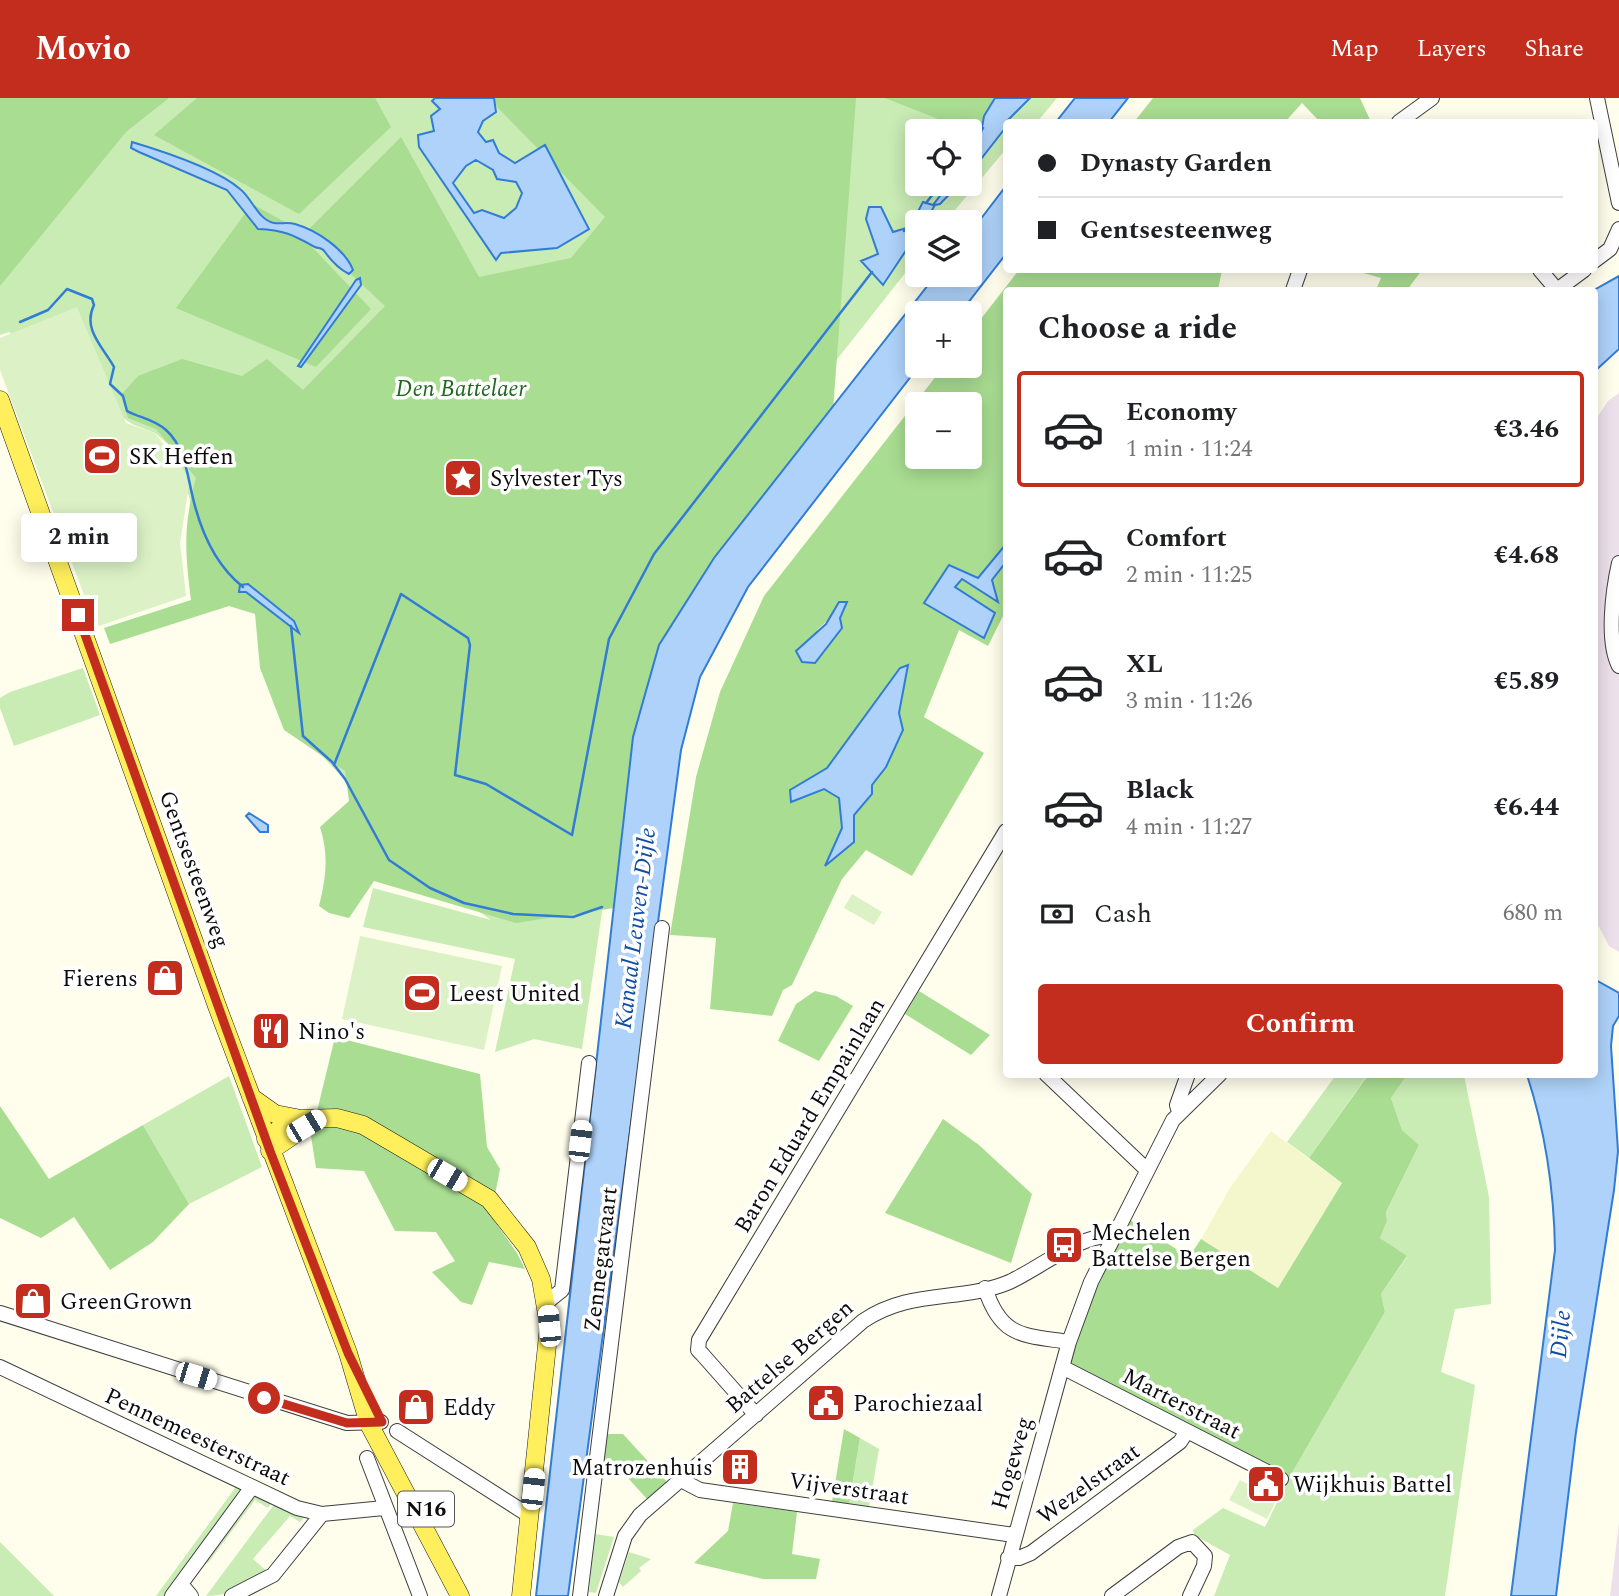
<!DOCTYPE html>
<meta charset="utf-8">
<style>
body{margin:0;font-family:Spectral,serif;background:#f2f2f2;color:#202124;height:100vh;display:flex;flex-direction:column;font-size:26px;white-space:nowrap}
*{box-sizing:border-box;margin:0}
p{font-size:23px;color:#757577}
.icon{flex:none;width:38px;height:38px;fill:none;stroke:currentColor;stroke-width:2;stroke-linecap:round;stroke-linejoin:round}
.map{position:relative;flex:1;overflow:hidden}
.side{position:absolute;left:1003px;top:189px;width:595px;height:791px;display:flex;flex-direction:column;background:#fff;border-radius:7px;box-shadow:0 4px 18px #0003}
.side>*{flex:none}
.top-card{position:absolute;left:1003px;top:21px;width:595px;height:154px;border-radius:7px;box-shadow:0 4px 18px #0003;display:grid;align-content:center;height:154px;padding:0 35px;background:#fff}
.tools{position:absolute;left:905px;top:21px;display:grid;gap:14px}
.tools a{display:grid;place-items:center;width:77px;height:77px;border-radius:7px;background:#fff;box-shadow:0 4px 18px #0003;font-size:35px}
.end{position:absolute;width:32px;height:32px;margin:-16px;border:9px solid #c32d1e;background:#fff;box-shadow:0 0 0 4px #fff}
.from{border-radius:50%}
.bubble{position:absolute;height:49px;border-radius:7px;background:#fff;box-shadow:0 4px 18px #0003;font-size:23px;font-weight:700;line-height:49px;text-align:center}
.car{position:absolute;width:21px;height:42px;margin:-21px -10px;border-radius:9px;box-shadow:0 0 5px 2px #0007;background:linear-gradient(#fff 24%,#345 0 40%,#fff 0 76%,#345 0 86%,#fff 0)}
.top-card b{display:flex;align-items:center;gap:24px;height:66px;font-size:26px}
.top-card b+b{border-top:2px solid #e0e0e0}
.top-card i{width:18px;height:18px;background:#202124}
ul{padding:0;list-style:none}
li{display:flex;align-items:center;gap:21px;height:116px;margin:0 14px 10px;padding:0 21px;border:4px solid transparent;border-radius:7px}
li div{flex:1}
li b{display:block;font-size:26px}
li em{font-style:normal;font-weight:700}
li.selected{border-color:#c32d1e}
li>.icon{width:63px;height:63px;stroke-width:1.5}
h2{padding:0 35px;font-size:32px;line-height:84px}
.pay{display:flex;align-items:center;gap:18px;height:77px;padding:0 35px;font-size:26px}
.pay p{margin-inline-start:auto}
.action{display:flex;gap:14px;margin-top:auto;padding:14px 35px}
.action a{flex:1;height:80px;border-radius:7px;background:#c32d1e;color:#fff;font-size:28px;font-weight:700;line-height:80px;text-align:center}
header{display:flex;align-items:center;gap:42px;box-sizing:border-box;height:98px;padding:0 35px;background:#c32d1e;color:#fff}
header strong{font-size:33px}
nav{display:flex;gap:38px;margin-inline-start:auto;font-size:24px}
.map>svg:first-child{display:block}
.industrial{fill:#ece0eb}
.farmland{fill:#f4f6cb}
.green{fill:#c9ebb4;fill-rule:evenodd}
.forest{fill:#a9dd92;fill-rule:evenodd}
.pitch{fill:#dcf2c6}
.water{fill:#aed2f9;stroke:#317cd4;stroke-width:2;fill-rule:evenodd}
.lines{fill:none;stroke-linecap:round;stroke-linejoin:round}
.stream{stroke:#317cd4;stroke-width:2.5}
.minor-casing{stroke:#3f3f3f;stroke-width:16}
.major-casing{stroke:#1d1d1d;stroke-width:19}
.minor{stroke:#fff;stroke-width:14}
.major{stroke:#ffef5c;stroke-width:18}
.route{stroke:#c32d1e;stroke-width:9}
.labels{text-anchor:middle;stroke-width:7;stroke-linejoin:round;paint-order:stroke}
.shield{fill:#fff;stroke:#555;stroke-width:2}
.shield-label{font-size:21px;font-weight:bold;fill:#0c0c0c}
.park-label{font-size:23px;font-style:italic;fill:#1f671a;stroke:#fff}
.poi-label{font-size:23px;fill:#0c0c0c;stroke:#fff;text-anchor:start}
.street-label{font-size:23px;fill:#0c0c0c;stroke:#fff}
.water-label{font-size:24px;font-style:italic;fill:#104ea4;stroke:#fff}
</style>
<header>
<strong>Movio</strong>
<nav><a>Map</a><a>Layers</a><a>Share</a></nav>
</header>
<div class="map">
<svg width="1619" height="1498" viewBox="0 0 1619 1498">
<rect width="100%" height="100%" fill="#fffeec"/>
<path class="industrial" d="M1619,295V854L1609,848L1594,819V324L1608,303Z
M1619,1425V1498H1610Z"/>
<path class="farmland" d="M1271,1033L1342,1085L1278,1190L1201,1141L1230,1090Z"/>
<path class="green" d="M0,0H1057L1037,24H1006V51L945,124H917V160L827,274L611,752L582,951L534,941L495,954L515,861L363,829L373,790L491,822L456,797L322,658L297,640L294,562L203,443L174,351L155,335L132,326L44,264L9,234L0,237ZM917,33H970V86H917Z
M83,570L100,617L14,648L0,610V600L10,594Z
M1336,977L1366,979L1309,1060L1287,1044Z
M1407,977H1464L1489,1099L1491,1206L1455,1211L1441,1274L1475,1287L1445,1498H1214L1230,1457L1194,1437L1193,1432L1223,1410L1265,1429L1289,1380L1385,1214L1381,1196L1407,1159L1380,1140L1387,1123L1386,1114L1419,1047L1402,1032L1391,1000Z
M229,978L262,1069L189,1106L143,1027Z
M860,1340L879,1351L869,1409L849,1406Z
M238,1386L241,1392L165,1498H156Z
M252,1397L273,1403L268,1410L255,1402L208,1465L203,1462Z
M276,1404L305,1418L300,1424L290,1418L253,1461L269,1475C248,1488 231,1498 206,1498Z
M595,1436L614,1439L596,1495L589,1494Z
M0,1444L54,1498H0Z
M629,1454L651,1461L639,1470L641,1473L623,1489L619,1484Z"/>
<path class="forest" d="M0,0H169L126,34L0,188Z
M197,0H375L391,29L299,116L154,37Z
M493,0H856L833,313L635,640L614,810L516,825L374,783L349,820L329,815L319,808C326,780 329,757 320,729L349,703L345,673L284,632L260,570L255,516L229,508L110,546L104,530L191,502C185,454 183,428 196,380L156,331L128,320L121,297L138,278L182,261L242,278L267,261L303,292L385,208L306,134L401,39L479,179L571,160L605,119L498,10Z
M885,0H1006L979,37Z
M1153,0H1360L1371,24H1320L1302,5L1285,24H1134Z
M252,106L292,128L371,211L316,269L176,210Z
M1019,172H1222L1218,192H1006V446L978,480L949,467L955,490L962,481L992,482L1006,464V512L988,548L959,532L924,619L984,655L912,778L866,752L842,781L792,887L783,892L772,918L710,911L716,840L670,837L696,679L720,594L764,498L944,268H970V235ZM917,306H970V359H917ZM847,505L840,520L842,531L815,565L817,532ZM908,567L899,615L903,632L886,669L872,687V696L854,717V744L826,766L842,730L839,700L824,691L792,704L791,692L827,670Z
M1353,172H1422L1407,192H1376L1381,180Z
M815,893L836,898L853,908L819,963L778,943L796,906Z
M919,893L990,937L971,957L905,916Z
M335,939L480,976L487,1049L500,1071L491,1118L517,1155L525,1171L489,1164L472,1207L461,1204L432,1174L455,1163L436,1134L395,1133L364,1073L316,1070L311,1038Z
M1368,977H1407L1391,1000L1402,1032L1419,1047L1386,1114L1387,1123L1380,1140L1407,1158L1381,1196L1385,1214L1289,1380L1070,1266L1091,1202L1130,1122L1189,1159L1201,1141L1278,1190L1342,1085L1309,1060Z
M0,1008L49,1081L143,1027L189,1106L153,1144L110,1172L74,1119L41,1140L0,1120Z
M943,1021L979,1047L1032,1096L1011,1165L885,1115Z
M844,1331L860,1340L849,1406L832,1404Z
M607,1336H623L667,1384L647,1401L617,1368L604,1366Z
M733,1405L797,1414L792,1456L820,1461L816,1481H763L694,1465L728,1433Z"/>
<path class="pitch" d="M77,209L126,325L155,335L190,381L180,445L186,498L96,529L0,272V240Z
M852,796L882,814L874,827L844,810Z
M360,838L502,868L484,952L342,921Z
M1240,1382L1277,1401L1267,1421L1229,1402Z"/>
<path class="water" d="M435,0H494L496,14L483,23L478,34L486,44L493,42L499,55L515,65L545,47L589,131L557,150L501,155L496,162L419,49L418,37L434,33L431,18L440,11L432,3ZM476,62L493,72L497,81L516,84L522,95L516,110L504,120L482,112L474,115L453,85L466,68Z
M995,0H1030L1006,24V29L970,75V56L980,41L984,18Z
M1075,0H1128L1109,24H1056Z
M132,44C162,53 217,71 240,91C252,100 258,122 274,125C280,126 288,124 295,126C316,132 345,151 353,172L349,176C339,171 330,161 325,154C322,149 319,151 315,149C293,137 284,132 258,131L227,92L139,54L131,50Z
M949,86H959L940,106L935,107L925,124H917V136L883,187L861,163L878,156L866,121L869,109H881L893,134L910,129L923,104L933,107Z
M1006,88V156L960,215H917L919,268L748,489L700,579L681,652L568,1498H536L633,639L659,547L714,460L936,177H970V135Z
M1619,178V251L1594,274V192Z
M360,180L361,187L301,269L298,268L356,182Z
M1006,446V464L992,482L998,504L962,481L955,489L995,515L984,540L924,505L949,467L978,480Z
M248,486L294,523L299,535L246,494H239L240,487Z
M839,504H847L840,520L842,530L815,565L802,564L796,553L826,526Z
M908,567L899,615L903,632L886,669L872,687V696L854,717V744L825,768L842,730L839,700L824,691L791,704L790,692L827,670L900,570Z
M249,715L268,727V734H260L246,718Z
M1594,881L1619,895V918L1613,928L1611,948L1618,1053L1614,1092L1576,1334L1556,1498H1511L1555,1152C1554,1091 1546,1035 1527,977L1594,976Z"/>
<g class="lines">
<path class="stream" d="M970,48L983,30
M926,105L941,86
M904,133L918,116
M20,224L48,212L67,191L92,201L94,207C82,231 103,249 114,269L110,286L123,298L127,313C140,320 154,321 166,332C184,348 187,374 192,396C200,432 214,466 243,489
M291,528L303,638L332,664L345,681L389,762L430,790L464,805L513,816L573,819L602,809
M334,667L401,496L468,540L470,547L455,677L486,686L572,737L609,541L654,456L872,174"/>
<defs>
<path id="minor" d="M1597,0L1619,105
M1399,24L1432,0
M1594,163L1610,151L1619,131
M1540,172L1557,192L1584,172
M1293,192L1300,172
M1619,465C1613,492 1606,543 1619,568
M1046,976L1147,1072
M1179,1014L1177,1007L1188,976
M985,1190C1001,1240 1023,1237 1069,1244
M547,1204L562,1192L589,965
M0,1215L347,1325L381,1324
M0,1269L297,1410L322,1416L384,1410
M1062,1269L1281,1381
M756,1317L702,1256L698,1252L699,1242L1006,733
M397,1333L530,1418
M367,1360L420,1498
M681,1382L700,1392L1014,1437
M1008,1460H1019L1031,1455L1180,1344L1187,1333
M181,1486L191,1498
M172,1498L252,1389
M232,1498L273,1477L322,1416
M580,1498L662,830
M606,1498L625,1438L640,1417L863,1223C910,1191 959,1204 1007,1185C1034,1174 1086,1132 1113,1139
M999,1498L1069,1244L1091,1184L1173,1022L1220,976
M1112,1498L1178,1449L1192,1444L1205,1458L1204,1468L1190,1498"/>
<path id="major" d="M0,302L217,908L348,1255L369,1326L460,1498
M251,999L275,1016L301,1021
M266,1041L282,1029L301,1021L337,1020L363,1027L489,1101L527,1149L541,1181L549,1228L521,1498
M270,1053L311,1025"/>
</defs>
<use href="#minor" class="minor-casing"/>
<use href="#major" class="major-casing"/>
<use href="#minor" class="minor"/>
<use href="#major" class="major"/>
</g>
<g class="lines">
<path class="route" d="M78,517L270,1053L348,1255L382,1324L347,1325L264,1300"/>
</g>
<defs>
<symbol id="stadium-square" viewBox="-11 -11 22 22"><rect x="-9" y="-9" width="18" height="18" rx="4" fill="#c32d1e" stroke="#fff"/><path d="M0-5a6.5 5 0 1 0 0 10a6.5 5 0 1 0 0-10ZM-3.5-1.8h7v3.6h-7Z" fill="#fff"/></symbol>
<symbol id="sight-square" viewBox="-11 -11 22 22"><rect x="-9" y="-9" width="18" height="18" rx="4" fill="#c32d1e" stroke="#fff"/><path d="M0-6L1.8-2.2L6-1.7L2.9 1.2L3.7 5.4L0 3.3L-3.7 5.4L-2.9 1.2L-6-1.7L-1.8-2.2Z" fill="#fff"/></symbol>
<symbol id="shop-square" viewBox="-11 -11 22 22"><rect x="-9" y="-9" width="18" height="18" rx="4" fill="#c32d1e" stroke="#fff"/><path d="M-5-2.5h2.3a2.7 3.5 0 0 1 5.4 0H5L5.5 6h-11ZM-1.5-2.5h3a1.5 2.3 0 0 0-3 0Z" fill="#fff"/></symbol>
<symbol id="restaurant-square" viewBox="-11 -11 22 22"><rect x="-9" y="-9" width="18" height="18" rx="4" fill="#c32d1e" stroke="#fff"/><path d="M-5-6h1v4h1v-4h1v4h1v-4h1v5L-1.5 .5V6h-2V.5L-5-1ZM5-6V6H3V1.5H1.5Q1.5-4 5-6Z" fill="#fff"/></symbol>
<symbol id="bus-square" viewBox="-11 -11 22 22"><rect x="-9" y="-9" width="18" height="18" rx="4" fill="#c32d1e" stroke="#fff"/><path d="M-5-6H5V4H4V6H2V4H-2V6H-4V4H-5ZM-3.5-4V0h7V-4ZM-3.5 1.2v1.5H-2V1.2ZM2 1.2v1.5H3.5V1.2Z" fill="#fff"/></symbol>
<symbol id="civic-square" viewBox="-11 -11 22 22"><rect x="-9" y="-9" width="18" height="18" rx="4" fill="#c32d1e" stroke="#fff"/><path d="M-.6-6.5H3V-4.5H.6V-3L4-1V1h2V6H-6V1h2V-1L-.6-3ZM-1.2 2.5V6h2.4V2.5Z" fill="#fff"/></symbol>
<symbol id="building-square" viewBox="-11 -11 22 22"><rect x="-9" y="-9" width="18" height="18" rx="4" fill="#c32d1e" stroke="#fff"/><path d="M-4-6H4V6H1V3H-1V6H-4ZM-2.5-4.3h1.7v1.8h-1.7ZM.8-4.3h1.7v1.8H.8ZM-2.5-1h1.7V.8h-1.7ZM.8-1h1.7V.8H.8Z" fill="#fff"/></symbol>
</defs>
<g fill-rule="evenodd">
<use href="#stadium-square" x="80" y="336" width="44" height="44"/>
<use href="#sight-square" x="441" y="358" width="44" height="44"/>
<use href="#shop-square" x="143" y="858" width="44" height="44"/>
<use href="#stadium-square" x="400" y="873" width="44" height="44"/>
<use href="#restaurant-square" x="249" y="911" width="44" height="44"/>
<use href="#bus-square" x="1042" y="1125" width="44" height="44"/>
<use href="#shop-square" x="11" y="1181" width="44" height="44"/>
<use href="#civic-square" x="804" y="1283" width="44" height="44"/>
<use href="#shop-square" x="394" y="1287" width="44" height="44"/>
<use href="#building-square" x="718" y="1347" width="44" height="44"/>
<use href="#civic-square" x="1244" y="1364" width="44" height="44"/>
</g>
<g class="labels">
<rect class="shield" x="398" y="1393.5" width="56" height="35" rx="5"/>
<g class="shield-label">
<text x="426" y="1418">N16</text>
</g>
<g class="park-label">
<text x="461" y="298">Den Battelaer</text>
</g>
<g class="poi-label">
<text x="129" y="366">SK Heffen</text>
<text x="490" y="388">Sylvester Tys</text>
<text x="138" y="888" text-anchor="end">Fierens</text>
<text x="449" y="903">Leest United</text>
<text x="298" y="941">Nino's</text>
<text x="1091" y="1142">Mechelen<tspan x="1091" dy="26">Battelse Bergen</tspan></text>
<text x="60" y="1211">GreenGrown</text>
<text x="853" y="1313">Parochiezaal</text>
<text x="443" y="1317">Eddy</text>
<text x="713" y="1377" text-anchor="end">Matrozenhuis</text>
<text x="1293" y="1394">Wijkhuis Battel</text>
</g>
<g class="street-label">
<text transform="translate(195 771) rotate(70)" y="8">Gentsesteenweg</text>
<text transform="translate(809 1017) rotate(-59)" y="8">Baron Eduard Empainlaan</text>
<text transform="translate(600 1161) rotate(-83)" y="8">Zennegatvaart</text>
<text transform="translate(789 1258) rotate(-41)" y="8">Battelse Bergen</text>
<text transform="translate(1182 1305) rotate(27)" y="8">Marterstraat</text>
<text transform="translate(198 1338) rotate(25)" y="8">Pennemeesterstraat</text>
<text transform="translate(1011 1365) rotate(-74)" y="8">Hogeweg</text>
<text transform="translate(1088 1385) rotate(-36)" y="8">Wezelstraat</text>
<text transform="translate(849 1390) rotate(8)" y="8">Vijverstraat</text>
</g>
<g class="water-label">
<text transform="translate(635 830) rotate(-83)" y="8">Kanaal Leuven-Dijle</text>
<text transform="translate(1560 1236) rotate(-85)" y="8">Dijle</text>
</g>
</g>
</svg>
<div class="tools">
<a><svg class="icon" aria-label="locate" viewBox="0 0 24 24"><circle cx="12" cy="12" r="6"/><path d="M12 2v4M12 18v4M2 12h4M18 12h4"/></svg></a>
<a><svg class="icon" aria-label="layers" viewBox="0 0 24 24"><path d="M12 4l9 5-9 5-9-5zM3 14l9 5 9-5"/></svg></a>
<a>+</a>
<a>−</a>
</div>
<i class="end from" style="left:264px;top:1300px"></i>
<i class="end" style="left:78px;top:517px"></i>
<div class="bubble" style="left:21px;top:415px;width:116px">2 min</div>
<i class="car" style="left:306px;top:1028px;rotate:59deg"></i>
<i class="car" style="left:580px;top:1043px;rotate:7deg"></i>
<i class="car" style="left:447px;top:1077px;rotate:120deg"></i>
<i class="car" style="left:549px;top:1228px;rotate:355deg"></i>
<i class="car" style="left:196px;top:1278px;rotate:107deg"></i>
<i class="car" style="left:533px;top:1391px;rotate:6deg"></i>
<div class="top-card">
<b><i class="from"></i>Dynasty Garden</b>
<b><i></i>Gentsesteenweg</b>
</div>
<section class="side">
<h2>Choose a ride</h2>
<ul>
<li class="selected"><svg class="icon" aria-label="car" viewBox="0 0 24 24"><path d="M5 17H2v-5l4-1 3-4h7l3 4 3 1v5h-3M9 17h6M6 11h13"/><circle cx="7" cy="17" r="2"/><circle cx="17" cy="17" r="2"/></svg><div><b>Economy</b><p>1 min · 11:24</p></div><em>€3.46</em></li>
<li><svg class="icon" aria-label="car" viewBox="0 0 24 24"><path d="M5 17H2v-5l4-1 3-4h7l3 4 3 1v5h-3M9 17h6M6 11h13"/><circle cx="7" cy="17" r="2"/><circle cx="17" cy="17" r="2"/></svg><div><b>Comfort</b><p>2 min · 11:25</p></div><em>€4.68</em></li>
<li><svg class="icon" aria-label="car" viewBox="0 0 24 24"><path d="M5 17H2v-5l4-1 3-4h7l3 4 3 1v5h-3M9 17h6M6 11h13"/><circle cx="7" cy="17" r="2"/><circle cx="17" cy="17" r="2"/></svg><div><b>XL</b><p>3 min · 11:26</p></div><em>€5.89</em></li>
<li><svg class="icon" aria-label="car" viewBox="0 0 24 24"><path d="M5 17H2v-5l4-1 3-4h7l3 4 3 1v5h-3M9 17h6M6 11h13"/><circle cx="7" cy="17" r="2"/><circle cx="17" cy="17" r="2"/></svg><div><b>Black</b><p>4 min · 11:27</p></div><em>€6.44</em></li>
</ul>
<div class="pay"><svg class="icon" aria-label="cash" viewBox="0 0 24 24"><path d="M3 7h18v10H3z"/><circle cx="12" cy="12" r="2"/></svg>Cash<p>680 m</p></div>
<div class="action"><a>Confirm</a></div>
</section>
</div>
